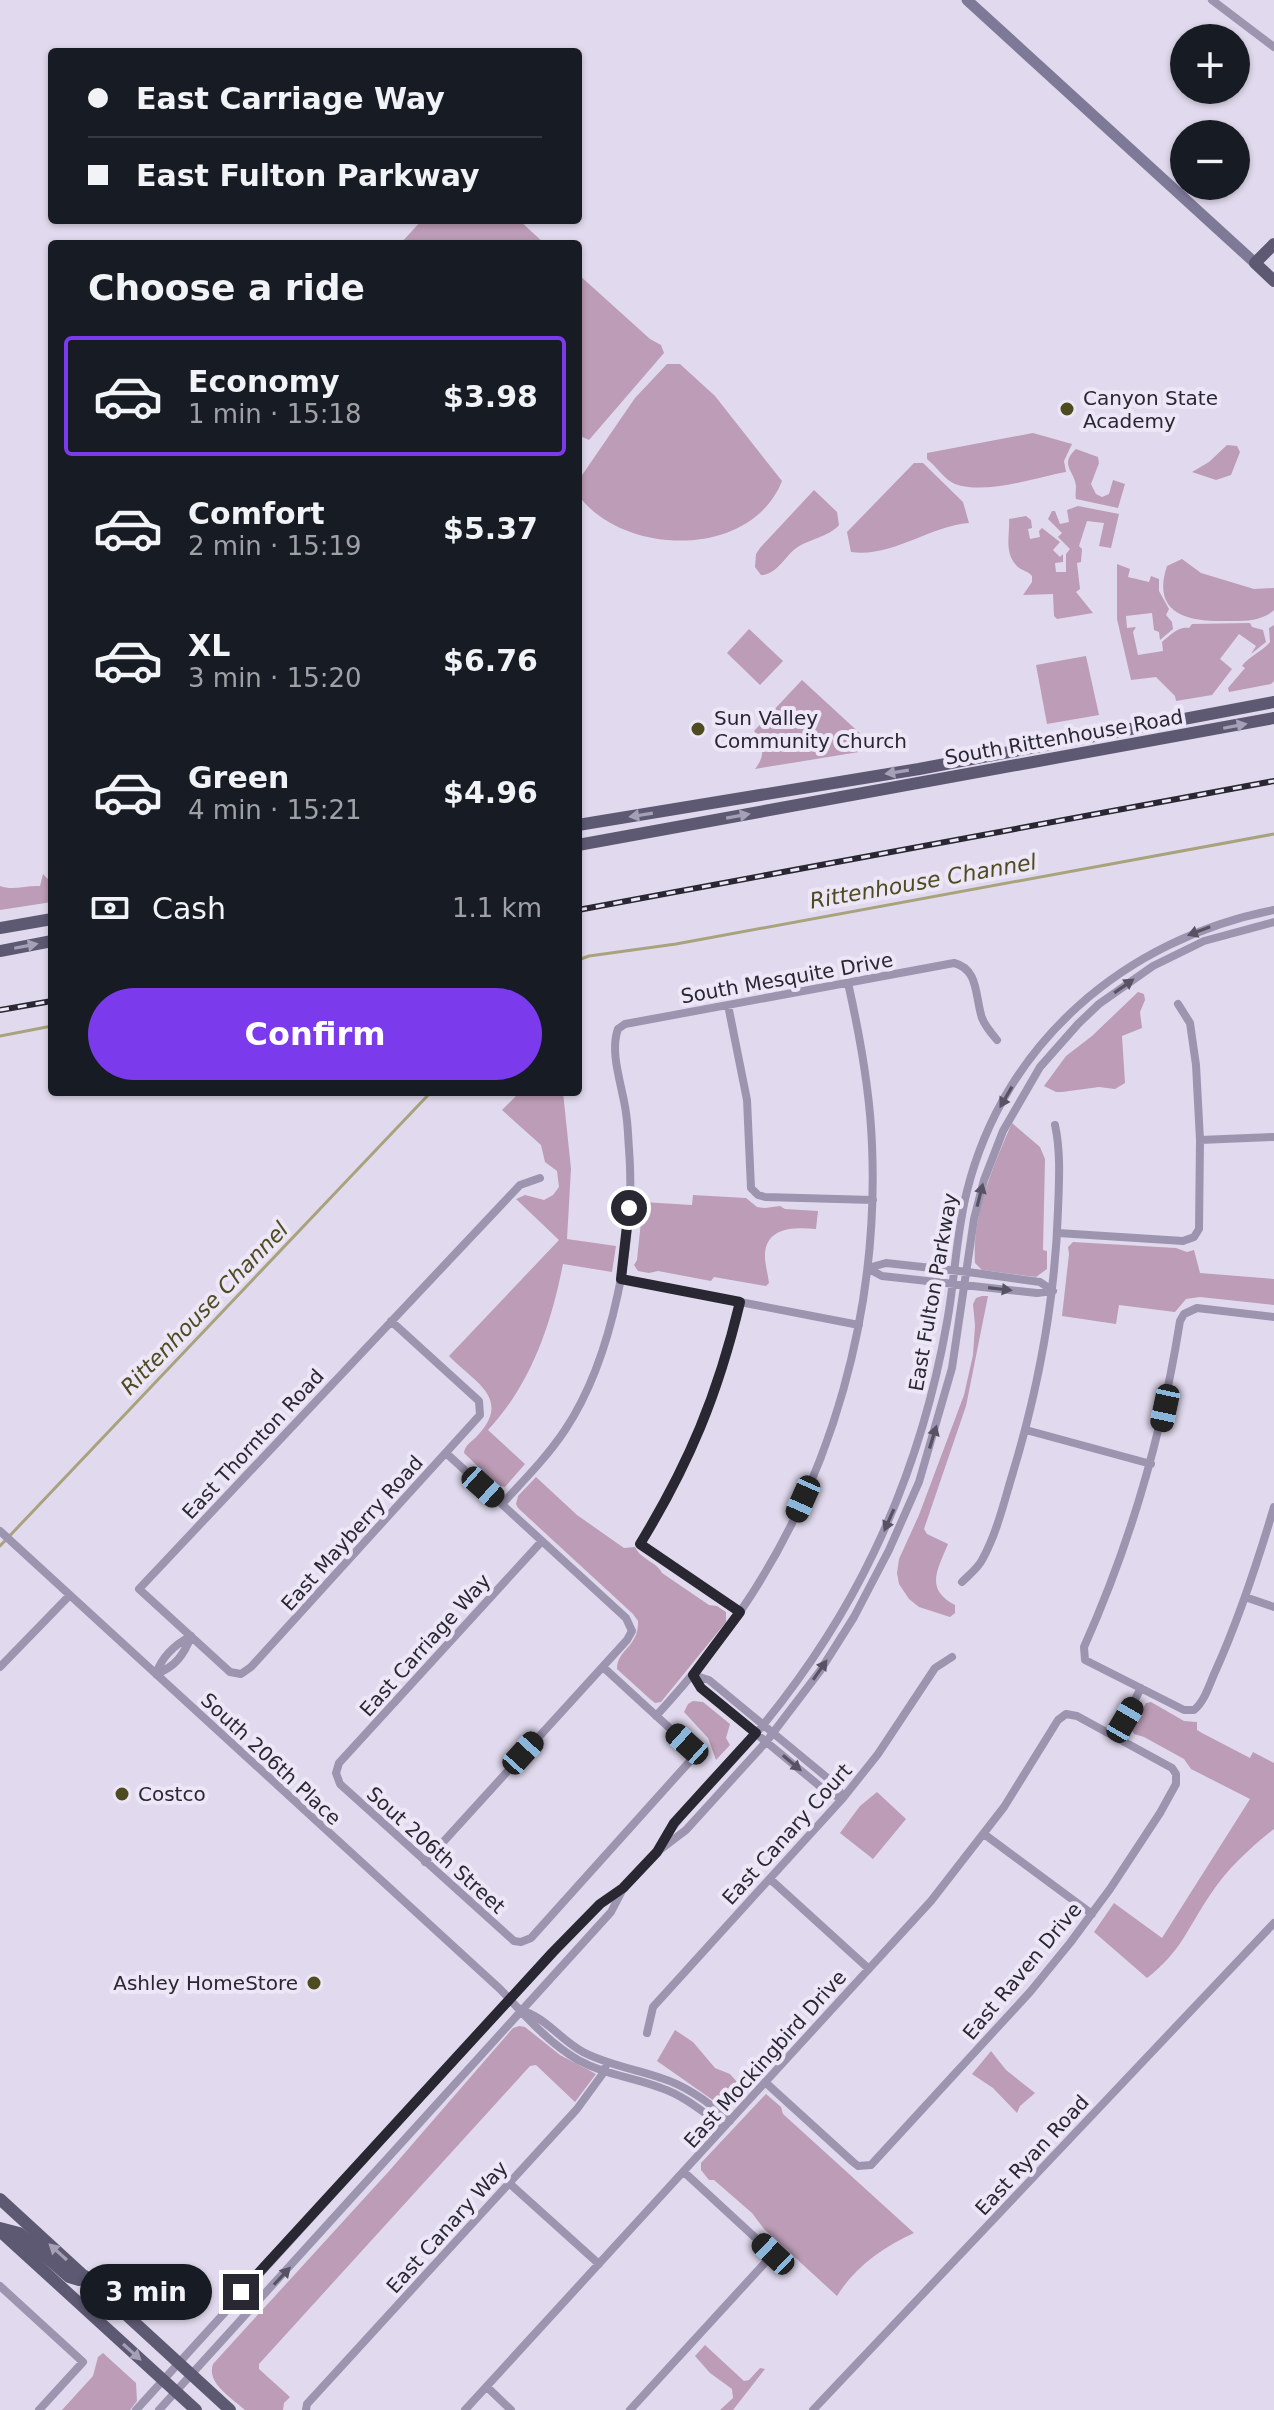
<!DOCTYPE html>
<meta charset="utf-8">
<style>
body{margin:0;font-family:"DejaVu Sans",sans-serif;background:#20242c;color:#f1f3f6;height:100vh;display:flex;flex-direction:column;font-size:30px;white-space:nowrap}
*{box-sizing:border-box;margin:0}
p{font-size:26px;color:#9ea1a6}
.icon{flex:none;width:44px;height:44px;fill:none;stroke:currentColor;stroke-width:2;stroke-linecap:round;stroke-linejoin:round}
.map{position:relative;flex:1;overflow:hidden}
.sheet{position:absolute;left:48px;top:240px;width:534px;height:856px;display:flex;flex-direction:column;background:#171b24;border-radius:8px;box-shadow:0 2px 6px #0004}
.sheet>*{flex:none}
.hud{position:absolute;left:48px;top:48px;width:534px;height:176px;border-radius:8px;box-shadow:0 2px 6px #0004;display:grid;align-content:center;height:176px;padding:0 40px;background:#171b24}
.controls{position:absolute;left:1170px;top:24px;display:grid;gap:16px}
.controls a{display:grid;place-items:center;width:80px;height:80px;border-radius:50%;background:#171b24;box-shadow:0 2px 6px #0004;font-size:40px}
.end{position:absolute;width:36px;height:36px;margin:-18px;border:10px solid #292732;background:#fff;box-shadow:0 0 0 4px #fff}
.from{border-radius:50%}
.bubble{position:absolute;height:56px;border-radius:28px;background:#171b24;box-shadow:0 2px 6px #0004;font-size:26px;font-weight:700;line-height:56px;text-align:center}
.car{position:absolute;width:24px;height:48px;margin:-24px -12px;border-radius:10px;box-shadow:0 0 6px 2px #0007;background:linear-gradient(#222 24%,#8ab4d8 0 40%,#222 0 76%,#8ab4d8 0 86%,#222 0)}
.hud b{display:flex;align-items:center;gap:28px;height:76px;font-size:30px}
.hud b+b{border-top:2px solid #363941}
.hud i{width:20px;height:20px;background:#f1f3f6}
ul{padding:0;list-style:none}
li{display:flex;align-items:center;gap:24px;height:120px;margin:0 16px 12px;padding:0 24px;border:4px solid transparent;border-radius:8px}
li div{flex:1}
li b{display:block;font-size:30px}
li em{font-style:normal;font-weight:700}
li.selected{border-color:#7c3aed}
li>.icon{width:72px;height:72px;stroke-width:1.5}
h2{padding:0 40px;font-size:36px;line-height:96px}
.pay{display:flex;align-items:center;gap:20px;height:88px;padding:0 40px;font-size:30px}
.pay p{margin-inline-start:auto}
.primary-button{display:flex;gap:16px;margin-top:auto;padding:16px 40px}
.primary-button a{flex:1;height:92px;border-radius:48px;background:#7c3aed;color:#fff;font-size:32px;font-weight:700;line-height:92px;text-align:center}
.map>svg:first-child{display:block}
.green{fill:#bc9cb6}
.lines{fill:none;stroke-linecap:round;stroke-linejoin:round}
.stream{stroke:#a8a37c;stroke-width:3}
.minor{stroke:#9d95b0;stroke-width:8}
.secondary{stroke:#7f7998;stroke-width:11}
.primary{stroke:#5e5973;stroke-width:12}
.rail-casing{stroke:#292732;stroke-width:6}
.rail{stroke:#ece6f7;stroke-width:3;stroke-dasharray:9;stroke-linecap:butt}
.oneway{fill:#a5a0b5}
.oneway2{fill:#575364}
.route{stroke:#292732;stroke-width:10}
.poi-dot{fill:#4f4b21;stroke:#ece6f7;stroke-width:3}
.labels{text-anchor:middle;stroke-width:8;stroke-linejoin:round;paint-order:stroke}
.poi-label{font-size:20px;fill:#292732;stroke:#ece6f7;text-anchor:start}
.street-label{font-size:20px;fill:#292732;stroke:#ece6f7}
.water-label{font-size:22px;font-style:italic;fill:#4f4b21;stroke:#ece6f7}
</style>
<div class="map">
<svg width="1274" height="2410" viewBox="0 0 1274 2410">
<rect width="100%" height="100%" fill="#e1daee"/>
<path class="green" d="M422,220H519L545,244H400Z
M578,274L650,339L661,345L664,353L589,440L578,435Z
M667,364H680L715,396L782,481C751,559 624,557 578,495V481L635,398Z
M1033,433L1072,444L1064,461L1066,472C1034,478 985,495 955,484C945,480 936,466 927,459V453Z
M1227,445L1237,446L1240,452L1231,475L1216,480L1192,472L1209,462Z
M1076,449L1098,457L1099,463L1091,484L1096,494L1102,497L1109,494L1113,480L1125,484L1118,508L1076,499C1075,495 1076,490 1076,486C1074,470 1059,465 1076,449Z
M914,463H923L963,502L969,523C930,526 891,558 851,552L847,532Z
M814,490L837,512L839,525C829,537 808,539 795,549C784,558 776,575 761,575L755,567L756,554L760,548Z
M1078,506L1119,514L1111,548L1099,546L1104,523L1087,521L1079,546L1082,549L1081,562L1077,563L1080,589L1076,592L1093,613L1057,619L1054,616L1053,594L1023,595L1032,582V576C1027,570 1021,571 1016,565C1004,551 1010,535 1009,519L1026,516L1031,520L1032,528L1028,529L1030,539L1040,537L1039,531L1042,528L1060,542L1053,550L1060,557L1063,554V562L1055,563L1056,572H1066V554L1070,549L1058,537L1062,533L1048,519L1052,511H1055L1060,524L1069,522L1067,510Z
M1182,559L1201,573L1254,589L1274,588V610C1261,622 1242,621 1226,621C1188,622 1151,614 1167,566Z
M1117,564L1130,569L1128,577L1149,582L1151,576L1159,579V591L1169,609L1166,615L1172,622L1173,629L1160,640L1159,632L1154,630L1152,613L1126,616L1127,628L1136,627L1133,632L1138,655L1163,651L1162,642C1170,635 1179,626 1189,628L1192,624L1250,623L1252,627L1263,630L1266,642L1251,654L1256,646L1239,634L1220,659L1232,669L1212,695L1176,701L1175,696L1156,677L1131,680L1117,619Z
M1274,625V681L1271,684L1229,692L1228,688L1245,668L1242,666C1249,656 1262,652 1270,642L1269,628Z
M749,629L783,661L760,685L727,653Z
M1086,656L1099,715L1047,724L1036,665Z
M802,680L877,749L755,769C765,757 765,743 754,731Z
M43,874L52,883V902L0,910V886C13,891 26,885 40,886Z
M1138,992L1144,994L1145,1000L1140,1012L1142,1028L1122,1036L1125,1083L1115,1089L1099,1087L1062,1092H1056L1044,1086L1066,1056L1092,1036Z
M520,1092H563L571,1169L567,1239L616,1246L612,1272L563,1264C551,1325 531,1384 488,1430L525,1464L505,1487L497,1485L464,1453C465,1444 472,1442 478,1435C512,1398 474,1382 449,1356L559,1240L516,1199L525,1195L544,1200L553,1195L559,1187L557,1171L545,1162L541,1145L502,1110Z
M1012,1123L1040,1147L1045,1159L1043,1250L1047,1251V1269L1036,1277L982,1270L975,1263C972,1215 993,1166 1012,1123Z
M693,1195L746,1198L757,1207L765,1208L780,1206L785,1209L818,1211L816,1229C794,1227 765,1227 765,1256C765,1265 768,1274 769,1283L766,1286L714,1277L711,1281L658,1271L649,1273L638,1271L634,1265L637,1260L643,1202L692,1205Z
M1073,1242L1176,1248L1187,1252L1194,1250L1200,1273L1274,1279V1305L1200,1297L1186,1299L1175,1312L1119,1305L1116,1324L1062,1316L1069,1254L1068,1247Z
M982,1296H988L966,1406L924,1529L927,1534L948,1544C938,1569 924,1589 955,1605V1613L950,1617L919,1607L909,1599L899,1584L897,1573L899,1559L919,1515L964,1395L973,1355L975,1325L973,1304L976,1298Z
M536,1477L577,1515L624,1548L635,1547C641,1560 656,1561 662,1573L709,1605L717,1606L726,1612V1622L661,1702L655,1703L650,1699L617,1669C617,1649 639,1647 638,1621L633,1614L518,1508L516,1504L518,1496Z
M693,1701L703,1702L730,1724L726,1738L730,1745L716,1760L708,1738L684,1712L688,1704Z
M1151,1702L1184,1721L1197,1722V1730L1202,1733L1250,1758L1253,1752L1274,1763V1829C1250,1848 1227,1869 1210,1895C1187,1929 1181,1952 1147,1978L1094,1932L1114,1903L1162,1938L1250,1799L1191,1769L1184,1759L1144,1737L1134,1734L1131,1728L1146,1703Z
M877,1792L906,1819L873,1859L840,1833L860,1806Z
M519,2026L525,2027L560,2055L596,2074L575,2102L536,2065L530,2066L259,2364V2369L290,2397L284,2403L283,2410H245C232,2398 206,2383 213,2364L390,2170L513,2028Z
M675,2030L693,2042L715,2068L730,2074L745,2091L727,2110L657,2061Z
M991,2051L1006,2070L1035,2093L1020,2106L1017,2113L993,2088L972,2074Z
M766,2094L781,2107L783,2114L914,2233C883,2247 855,2267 837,2296L764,2229L752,2213L714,2180H709L701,2170V2163Z
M705,2345L744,2381L749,2380L760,2368L765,2369L733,2410H720L733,2398L732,2389L710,2373L695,2356Z
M103,2353L136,2383L137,2401L130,2410H62L93,2376L98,2357Z"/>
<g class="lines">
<path class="stream" d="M578,960L589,956L676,944L1274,834
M0,1036L52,1026
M0,1546L431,1092"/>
<path class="minor" d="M1212,0L1274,47
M728,1005L747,1100L751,1188L758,1195L765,1197L873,1200
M1200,1140L1274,1137
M1058,1233L1183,1241L1194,1237L1199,1229L1200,1140L1196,1065L1190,1023L1178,1004
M868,1268L886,1263L968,1272L1040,1282L1053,1291
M869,1269L882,1276L1037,1293L1052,1291
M621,1279L859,1325
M740,1302C718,1394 689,1464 640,1544L740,1612
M1274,1317L1197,1308L1184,1314L1180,1321C1162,1435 1131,1542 1084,1647L1085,1660L1184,1710H1194C1205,1701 1209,1685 1215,1672C1239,1619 1257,1564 1274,1507
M391,1321L479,1401L480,1415L251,1667L241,1674L230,1672L139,1589L520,1185L540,1178
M1026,1430L1151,1464
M502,1504C524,1480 547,1457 565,1430C613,1358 636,1235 629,1149C628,1137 628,1125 626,1113C623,1088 609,1053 618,1029L625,1024L954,963C979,969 975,997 982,1018C985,1026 991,1033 997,1040
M0,1531L500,1989C525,2015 546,2041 578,2060C605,2075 633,2077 661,2088C685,2096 704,2113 724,2127
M542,1541L339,1763L336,1773L340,1784L514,1941L521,1942L531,1938L691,1760V1752L687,1744L603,1667
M962,1582C969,1575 978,1568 982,1560C996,1535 1003,1506 1011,1479C1038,1391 1055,1302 1058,1210C1059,1182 1061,1152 1055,1125
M1245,1597L1274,1607
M0,1667L70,1595
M156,1674C175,1667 184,1655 191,1636
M156,1674C162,1656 174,1645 191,1636
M693,1675L709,1680L836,1785L843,1798
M694,1675L701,1688L828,1793L842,1798
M656,1716C686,1683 715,1649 740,1612C833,1476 879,1309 872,1145C870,1090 860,1036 848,983
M1116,1735L1141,1688
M984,1834L1092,1914
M659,1848C687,1801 729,1766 764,1724C807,1671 845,1613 874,1552C909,1479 933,1402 947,1322C955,1279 956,1234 967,1191C1004,1042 1126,939 1274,910
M425,1862L627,1640L632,1631L626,1618L446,1453
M770,1879L869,1969
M521,2010C545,2017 561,2040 583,2052C608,2065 635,2069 661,2078C687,2086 710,2103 730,2121
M647,2033L653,2007L843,1798L878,1754L935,1668L952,1657
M509,2183L599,2264
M0,2286L83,2362L39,2410
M487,2387L511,2410
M136,2410L553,1952L600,1904L623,1888L657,1852L686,1830L766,1742L820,1671L854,1617L889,1550L919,1482L952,1368L974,1219L984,1180L1003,1131L1040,1067L1078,1024L1099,1004L1153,966L1204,941L1274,922
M159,2410L611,1912L623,1889
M306,2410L307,2404L577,2109L604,2072L607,2062
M465,2410L931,1901L1004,1807L1058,1720L1066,1714L1077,1716L1172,1768L1176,1774V1784L1160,1813L1110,1889L1070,1943L1030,1992L871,2165L858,2166L853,2162L765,2082
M630,2410L773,2254L684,2172
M813,2410L1274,1923"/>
<path class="secondary" d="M967,0L1255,263"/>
<path class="primary" d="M1274,244L1255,263L1274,281
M578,825L919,769L1274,702
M578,845L1274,718
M0,928L52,919
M0,951L52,941
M0,2199L230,2410
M0,2228L19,2233L69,2277L79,2280L85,2276
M0,2231L196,2410"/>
<defs>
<path id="rail" d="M578,910L1274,781
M0,1010L52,1001"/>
</defs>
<use href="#rail" class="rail-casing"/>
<use href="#rail" class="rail"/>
</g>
<defs><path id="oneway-solid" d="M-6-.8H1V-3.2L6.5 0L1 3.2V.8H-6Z" transform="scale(2)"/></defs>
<g class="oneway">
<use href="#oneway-solid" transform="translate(1235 726) rotate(-11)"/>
<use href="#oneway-solid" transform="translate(897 772) rotate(171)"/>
<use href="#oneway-solid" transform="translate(641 815) rotate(171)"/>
<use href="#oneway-solid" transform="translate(738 816) rotate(-10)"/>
<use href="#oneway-solid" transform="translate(26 946) rotate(-11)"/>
<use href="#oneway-solid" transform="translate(58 2252) rotate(-138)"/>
<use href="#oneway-solid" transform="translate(132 2352) rotate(42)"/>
</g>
<g class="oneway2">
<use href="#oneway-solid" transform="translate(1199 931) rotate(159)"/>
<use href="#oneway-solid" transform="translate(1124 986) rotate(-35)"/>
<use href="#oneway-solid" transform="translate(1006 1097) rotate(120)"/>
<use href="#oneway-solid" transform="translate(980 1195) rotate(-76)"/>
<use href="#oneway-solid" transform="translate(1000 1289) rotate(7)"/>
<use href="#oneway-solid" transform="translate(933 1437) rotate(-73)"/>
<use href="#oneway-solid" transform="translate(889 1520) rotate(114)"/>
<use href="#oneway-solid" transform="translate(820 1670) rotate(-55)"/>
<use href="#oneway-solid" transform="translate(792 1763) rotate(40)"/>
<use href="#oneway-solid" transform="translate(282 2276) rotate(-47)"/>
</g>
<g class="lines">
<path class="route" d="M241,2292L553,1952L600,1904L623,1888L657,1852L674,1823L756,1733L701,1688L693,1675L740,1612L640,1544C689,1464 718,1394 740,1302L621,1279L629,1208"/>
</g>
<g class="poi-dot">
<circle cx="1067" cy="409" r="8"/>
<circle cx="698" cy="729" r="8"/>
<circle cx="122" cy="1794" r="8"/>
<circle cx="314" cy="1983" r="8"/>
</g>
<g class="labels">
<g class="poi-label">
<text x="1083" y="405">Canyon State<tspan x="1083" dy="23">Academy</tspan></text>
<text x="714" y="725">Sun Valley<tspan x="714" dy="23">Community Church</tspan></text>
<text x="138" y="1801">Costco</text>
<text x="298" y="1990" text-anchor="end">Ashley HomeStore</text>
</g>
<g class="street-label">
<text transform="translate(1064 737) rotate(-10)" y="7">South Rittenhouse Road</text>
<text transform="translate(787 978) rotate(-10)" y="7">South Mesquite Drive</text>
<text transform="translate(933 1292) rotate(-80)" y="7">East Fulton Parkway</text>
<text transform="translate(253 1444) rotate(-47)" y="7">East Thornton Road</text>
<text transform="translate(352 1533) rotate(-48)" y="7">East Mayberry Road</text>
<text transform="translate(425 1645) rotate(-48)" y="7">East Carriage Way</text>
<text transform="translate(271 1759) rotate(43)" y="7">South 206th Place</text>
<text transform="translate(787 1834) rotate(-48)" y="7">East Canary Court</text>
<text transform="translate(436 1850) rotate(42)" y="7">Sout 206th Street</text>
<text transform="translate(1022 1971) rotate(-50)" y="7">East Raven Drive</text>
<text transform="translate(765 2059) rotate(-48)" y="7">East Mockingbird Drive</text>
<text transform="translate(1032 2155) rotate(-47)" y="7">East Ryan Road</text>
<text transform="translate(447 2227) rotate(-48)" y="7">East Canary Way</text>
</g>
<g class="water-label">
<text transform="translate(923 881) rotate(-10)" y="8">Rittenhouse Channel</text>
<text transform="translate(204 1308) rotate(-46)" y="8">Rittenhouse Channel</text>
</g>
</g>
</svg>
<div class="controls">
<a>+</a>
<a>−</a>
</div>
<i class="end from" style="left:629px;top:1208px"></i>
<i class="end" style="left:241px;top:2292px"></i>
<div class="bubble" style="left:80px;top:2264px;width:132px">3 min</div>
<i class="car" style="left:1165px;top:1408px;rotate:192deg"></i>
<i class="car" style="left:483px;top:1487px;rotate:132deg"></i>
<i class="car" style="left:803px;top:1499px;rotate:204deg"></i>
<i class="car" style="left:1125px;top:1720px;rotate:30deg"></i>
<i class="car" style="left:687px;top:1744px;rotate:312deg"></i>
<i class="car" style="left:523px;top:1753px;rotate:42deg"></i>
<i class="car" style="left:773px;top:2254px;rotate:313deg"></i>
<div class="hud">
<b><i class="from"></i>East Carriage Way</b>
<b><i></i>East Fulton Parkway</b>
</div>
<section class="sheet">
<h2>Choose a ride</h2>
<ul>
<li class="selected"><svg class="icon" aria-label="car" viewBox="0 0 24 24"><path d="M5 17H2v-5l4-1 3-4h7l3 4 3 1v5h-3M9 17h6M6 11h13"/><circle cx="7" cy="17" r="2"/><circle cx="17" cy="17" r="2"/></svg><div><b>Economy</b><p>1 min · 15:18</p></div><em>$3.98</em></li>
<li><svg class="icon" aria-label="car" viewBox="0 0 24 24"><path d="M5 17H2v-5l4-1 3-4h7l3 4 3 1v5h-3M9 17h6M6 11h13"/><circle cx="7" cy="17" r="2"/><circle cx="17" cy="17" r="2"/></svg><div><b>Comfort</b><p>2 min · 15:19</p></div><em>$5.37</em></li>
<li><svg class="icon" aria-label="car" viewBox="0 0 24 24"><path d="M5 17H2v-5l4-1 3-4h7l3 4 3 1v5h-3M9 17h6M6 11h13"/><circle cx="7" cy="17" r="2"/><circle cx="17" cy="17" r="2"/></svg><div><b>XL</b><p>3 min · 15:20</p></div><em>$6.76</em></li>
<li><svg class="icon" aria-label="car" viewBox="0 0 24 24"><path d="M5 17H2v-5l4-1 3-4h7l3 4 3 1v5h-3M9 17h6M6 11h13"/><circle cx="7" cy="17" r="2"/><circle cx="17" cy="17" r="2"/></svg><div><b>Green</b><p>4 min · 15:21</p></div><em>$4.96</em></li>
</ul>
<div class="pay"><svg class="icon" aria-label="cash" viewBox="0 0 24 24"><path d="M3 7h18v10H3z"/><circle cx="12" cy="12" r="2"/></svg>Cash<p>1.1 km</p></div>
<div class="primary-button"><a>Confirm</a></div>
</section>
</div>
